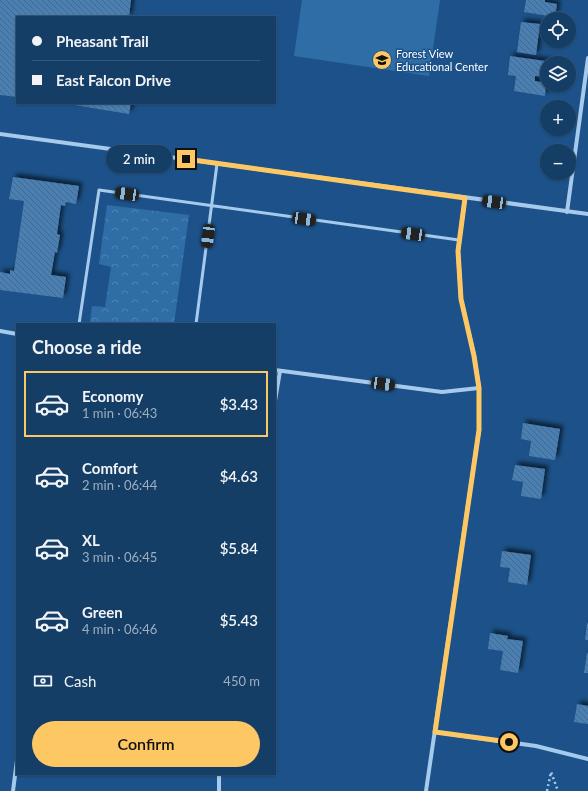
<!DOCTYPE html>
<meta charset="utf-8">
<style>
body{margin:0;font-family:Lato,sans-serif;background:#1e456d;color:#f1f3f6;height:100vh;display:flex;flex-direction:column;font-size:15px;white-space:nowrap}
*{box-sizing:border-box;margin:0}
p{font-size:13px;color:#9daec0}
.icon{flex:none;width:22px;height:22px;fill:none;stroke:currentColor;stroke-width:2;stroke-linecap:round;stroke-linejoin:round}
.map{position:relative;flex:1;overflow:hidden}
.sheet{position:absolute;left:16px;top:323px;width:260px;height:452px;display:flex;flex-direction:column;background:#153e67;border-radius:0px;box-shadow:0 1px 3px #0004,0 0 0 1px #34577b}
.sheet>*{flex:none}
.banner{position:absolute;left:16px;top:16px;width:260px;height:88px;border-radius:0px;box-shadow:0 1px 3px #0004,0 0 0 1px #34577b;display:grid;align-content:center;height:88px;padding:0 16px;background:#153e67}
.buttons{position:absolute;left:540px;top:12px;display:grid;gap:8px}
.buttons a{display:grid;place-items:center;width:36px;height:36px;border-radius:50%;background:#153e67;box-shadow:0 1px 3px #0004,0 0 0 1px #34577b;font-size:20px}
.end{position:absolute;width:18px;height:18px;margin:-9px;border:5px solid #fdc763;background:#111;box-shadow:0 0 0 2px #111}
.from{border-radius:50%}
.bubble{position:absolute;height:28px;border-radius:14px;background:#153e67;box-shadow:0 1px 3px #0004,0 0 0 1px #34577b;font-size:13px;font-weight:600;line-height:28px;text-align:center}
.car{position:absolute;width:12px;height:24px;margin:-12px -6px;border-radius:5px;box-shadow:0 0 3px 1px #0007;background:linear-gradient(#222 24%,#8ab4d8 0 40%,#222 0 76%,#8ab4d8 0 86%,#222 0)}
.banner b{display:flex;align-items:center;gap:14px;height:38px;font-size:15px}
.banner b+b{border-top:1px solid #34577b}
.banner i{width:10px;height:10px;background:#f1f3f6}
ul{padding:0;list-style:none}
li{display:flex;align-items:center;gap:12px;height:66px;margin:0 8px 6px;padding:0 8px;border:2px solid transparent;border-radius:0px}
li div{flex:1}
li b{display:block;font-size:15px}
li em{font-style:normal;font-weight:600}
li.active{border-color:#fdc763}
li>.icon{width:36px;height:36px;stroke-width:1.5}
h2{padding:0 16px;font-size:18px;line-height:48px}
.pay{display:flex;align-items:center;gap:10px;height:44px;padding:0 16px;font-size:15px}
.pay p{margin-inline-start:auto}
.button{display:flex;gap:8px;margin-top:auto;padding:8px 16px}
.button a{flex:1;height:46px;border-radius:24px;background:#fdc763;color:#111;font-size:16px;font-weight:600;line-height:46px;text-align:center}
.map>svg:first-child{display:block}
.forest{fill:url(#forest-crowns)}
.pitch{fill:#2f6da7}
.building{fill:url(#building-back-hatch);filter:url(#shadow)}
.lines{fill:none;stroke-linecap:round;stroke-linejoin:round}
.path{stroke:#a6caec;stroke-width:2.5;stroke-dasharray:2 3;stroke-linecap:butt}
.service{stroke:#a6caec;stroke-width:3}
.minor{stroke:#a6caec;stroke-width:4}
.route{stroke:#fdc763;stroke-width:5}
.labels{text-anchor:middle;stroke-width:3;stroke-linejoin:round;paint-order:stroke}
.poi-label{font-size:11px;fill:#fff;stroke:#1c5289;text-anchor:start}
</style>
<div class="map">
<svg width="588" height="791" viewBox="0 0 588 791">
<defs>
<pattern id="forest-crowns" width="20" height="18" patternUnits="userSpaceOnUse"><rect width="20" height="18" fill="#2f6da7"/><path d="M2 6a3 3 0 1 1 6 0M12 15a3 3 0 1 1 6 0" fill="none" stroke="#4e83b4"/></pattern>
<pattern id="building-back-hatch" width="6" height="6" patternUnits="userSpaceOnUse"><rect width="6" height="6" fill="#497fb3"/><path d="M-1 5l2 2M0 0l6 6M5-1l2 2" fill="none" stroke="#4a6885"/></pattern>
<filter id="shadow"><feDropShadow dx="3.5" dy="-3.5" stdDeviation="2" flood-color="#0009"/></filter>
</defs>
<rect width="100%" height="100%" fill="#1c5289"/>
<path class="forest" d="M107,205L189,215L174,324H104L90,322L92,306L105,307L111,267L99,264Z"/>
<path class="pitch" d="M302,0H440L429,76L294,56Z"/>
<path class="building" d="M0,0H131L129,17H17V97L0,95Z
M526,0H545V2L557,4L555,17L524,12Z
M521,22L540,24L536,55L517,52Z
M510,56L552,62L547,63V77L535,76V81L546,83L545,96L514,91L516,76L508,75Z
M62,103H131L129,114Z
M13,177L79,186L76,204L66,202L65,206L61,205L57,234L60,235L57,253L55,252L51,275L66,277L63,298L0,290V272L10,274V270L14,271L24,201L9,199Z
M523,423L560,429L555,460L529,456L531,441L521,439Z
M515,465L545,469L541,499L521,496L523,482L512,480Z
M502,551L531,555L527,585L508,582L510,568L500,567Z
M587,623H588V640H585Z
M490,633L508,636L507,639L523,641L518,673L500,670L503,651L488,649Z
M587,653H588V673H584Z
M577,704L588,706V724L574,722Z"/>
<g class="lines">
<path class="path" d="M547,791L551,772L558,791"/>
<path class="service" d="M79,324L99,190L459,240
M196,324L217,164"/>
<path class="minor" d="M0,134L588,214
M567,212L588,58
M0,331L17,334
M275,370L442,392L479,388
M275,401L280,371
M435,732L536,746L588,759
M13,791L17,760
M219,791V774
M426,791L479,430V388L474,355L461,299L458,251L465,198"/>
</g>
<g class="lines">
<path class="route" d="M186,159L465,198L458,251L461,299L474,356L479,388V430L435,732L509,742"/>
</g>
<defs>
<symbol id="school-disc" viewBox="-11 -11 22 22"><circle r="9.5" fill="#fdc763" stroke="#1c5289"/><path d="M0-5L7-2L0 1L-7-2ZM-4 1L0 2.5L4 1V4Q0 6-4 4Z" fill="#111"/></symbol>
</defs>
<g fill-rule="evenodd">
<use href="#school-disc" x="371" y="49" width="22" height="22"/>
</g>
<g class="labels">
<g class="poi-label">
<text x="396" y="58">Forest View<tspan x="396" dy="13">Educational Center</tspan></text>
</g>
</g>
</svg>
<div class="buttons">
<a><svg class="icon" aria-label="locate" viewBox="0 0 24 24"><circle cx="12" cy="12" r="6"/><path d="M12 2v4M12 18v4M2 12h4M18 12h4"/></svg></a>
<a><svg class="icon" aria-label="layers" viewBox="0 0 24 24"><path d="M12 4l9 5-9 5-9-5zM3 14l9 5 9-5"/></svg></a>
<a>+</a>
<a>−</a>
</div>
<i class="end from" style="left:509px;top:742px"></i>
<i class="end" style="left:186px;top:159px"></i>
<div class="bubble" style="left:106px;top:145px;width:66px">2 min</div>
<i class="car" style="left:127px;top:194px;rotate:278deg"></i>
<i class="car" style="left:494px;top:202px;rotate:278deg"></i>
<i class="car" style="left:304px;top:219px;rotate:98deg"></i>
<i class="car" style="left:413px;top:234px;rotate:278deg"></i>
<i class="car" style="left:208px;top:236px;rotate:187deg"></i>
<i class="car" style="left:383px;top:384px;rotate:98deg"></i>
<div class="banner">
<b><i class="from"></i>Pheasant Trail</b>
<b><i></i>East Falcon Drive</b>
</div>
<section class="sheet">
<h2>Choose a ride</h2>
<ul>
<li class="active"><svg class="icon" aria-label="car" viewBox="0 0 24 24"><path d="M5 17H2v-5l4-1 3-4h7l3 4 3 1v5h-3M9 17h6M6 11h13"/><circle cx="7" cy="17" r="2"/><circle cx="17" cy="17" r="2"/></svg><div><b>Economy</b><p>1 min · 06:43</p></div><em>$3.43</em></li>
<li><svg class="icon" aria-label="car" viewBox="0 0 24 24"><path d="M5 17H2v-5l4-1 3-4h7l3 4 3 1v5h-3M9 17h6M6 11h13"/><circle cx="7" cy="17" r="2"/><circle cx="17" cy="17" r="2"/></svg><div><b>Comfort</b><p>2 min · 06:44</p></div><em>$4.63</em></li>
<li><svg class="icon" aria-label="car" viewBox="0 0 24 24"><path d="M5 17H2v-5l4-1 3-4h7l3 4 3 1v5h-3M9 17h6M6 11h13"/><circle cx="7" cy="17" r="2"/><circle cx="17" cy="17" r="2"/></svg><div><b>XL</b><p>3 min · 06:45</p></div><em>$5.84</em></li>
<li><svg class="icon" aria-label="car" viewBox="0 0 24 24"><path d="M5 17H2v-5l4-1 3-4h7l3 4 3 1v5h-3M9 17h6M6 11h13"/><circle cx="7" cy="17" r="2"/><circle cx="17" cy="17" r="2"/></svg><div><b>Green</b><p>4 min · 06:46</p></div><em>$5.43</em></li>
</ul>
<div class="pay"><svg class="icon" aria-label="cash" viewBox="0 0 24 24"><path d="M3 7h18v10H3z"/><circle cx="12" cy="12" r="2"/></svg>Cash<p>450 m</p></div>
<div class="button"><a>Confirm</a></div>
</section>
</div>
